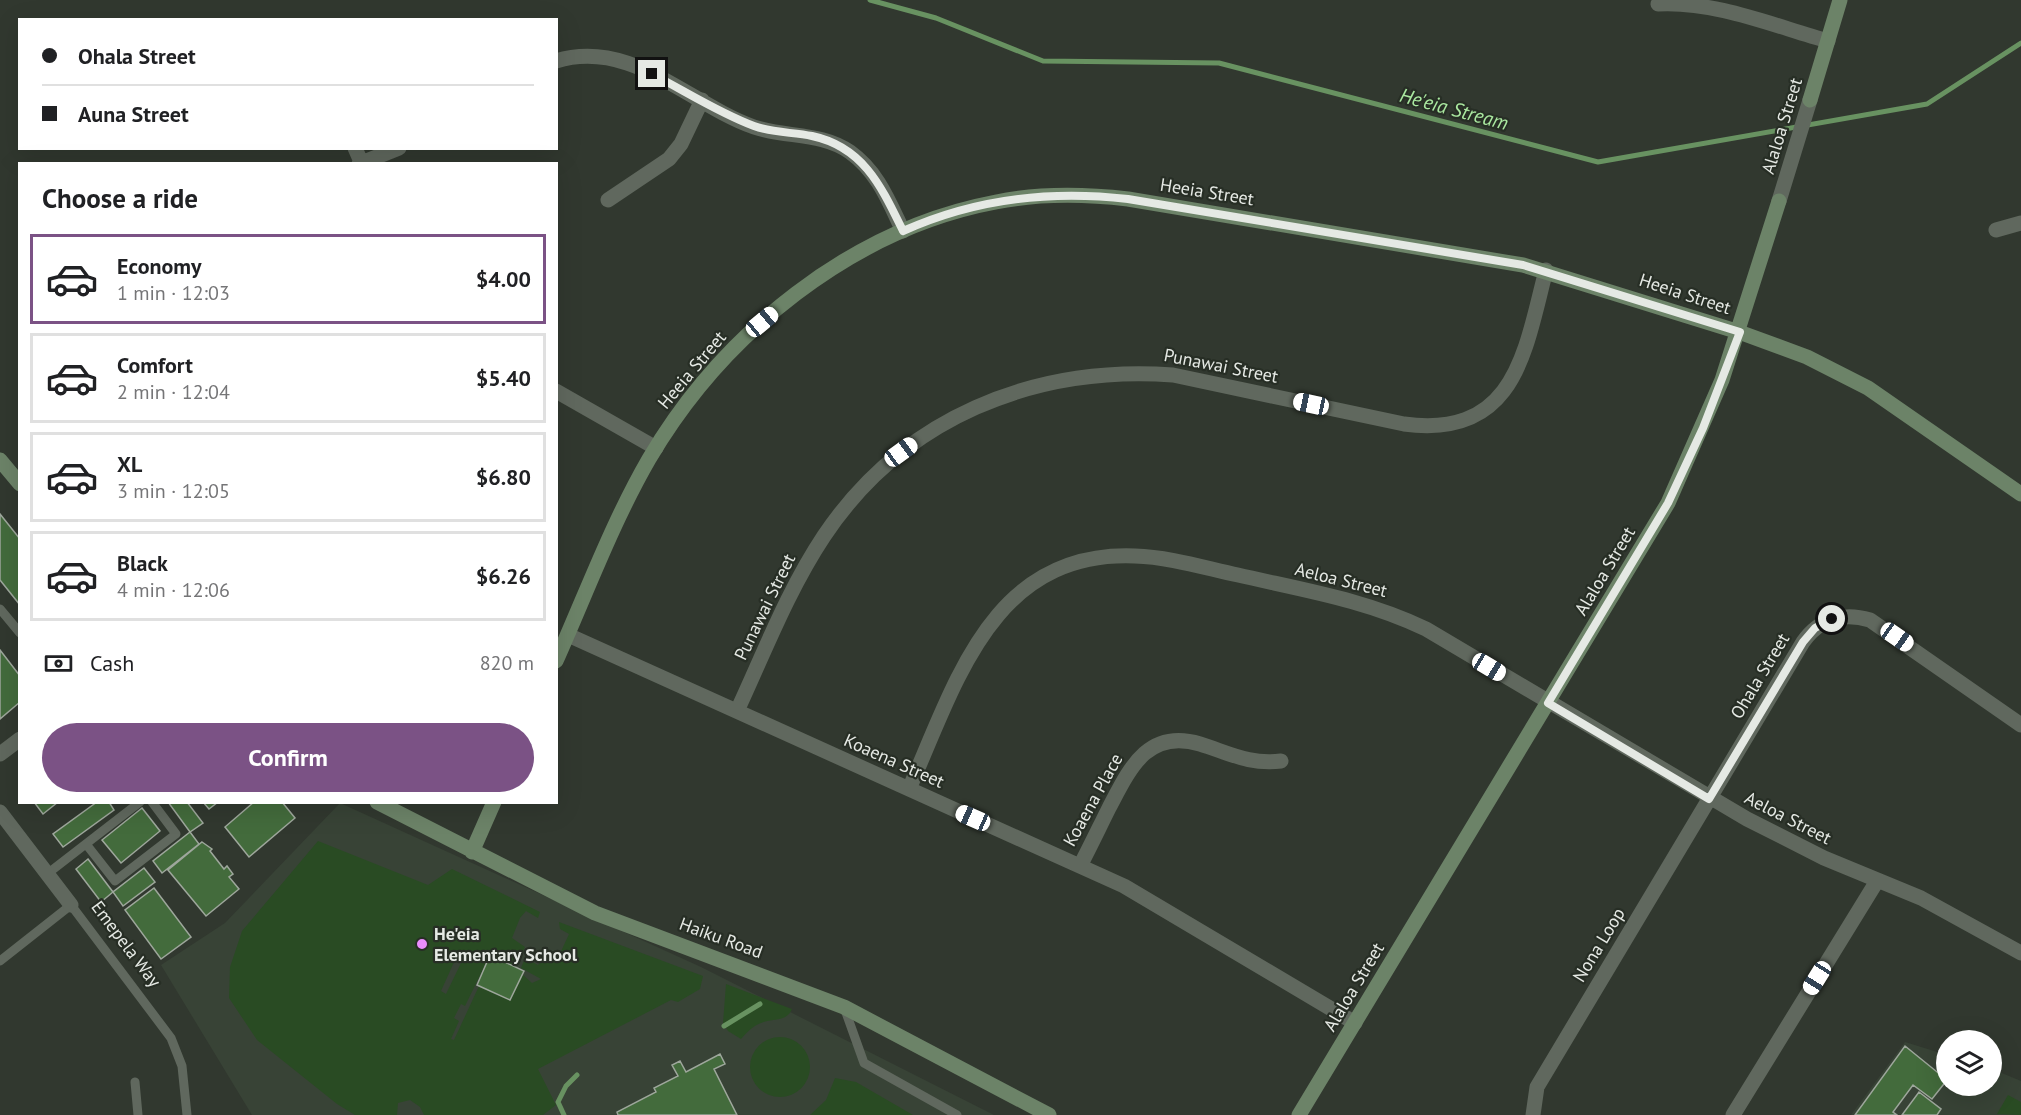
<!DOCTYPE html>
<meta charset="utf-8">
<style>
body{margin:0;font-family:"PT Sans",sans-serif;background:#f6f6f6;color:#202124;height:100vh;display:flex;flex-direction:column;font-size:22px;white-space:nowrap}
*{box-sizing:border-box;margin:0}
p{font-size:20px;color:#757577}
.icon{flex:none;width:33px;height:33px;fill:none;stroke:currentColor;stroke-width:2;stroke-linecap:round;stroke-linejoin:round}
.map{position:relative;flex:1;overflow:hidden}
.details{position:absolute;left:18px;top:162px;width:540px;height:642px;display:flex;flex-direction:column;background:#fff;border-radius:0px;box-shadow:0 6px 24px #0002}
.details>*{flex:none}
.hud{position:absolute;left:18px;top:18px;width:540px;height:132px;border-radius:0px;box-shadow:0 6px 24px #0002;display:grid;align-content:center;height:132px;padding:0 24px;background:#fff}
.tools{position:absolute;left:1936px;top:1030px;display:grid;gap:12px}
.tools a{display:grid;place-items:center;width:66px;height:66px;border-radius:50%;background:#fff;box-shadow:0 6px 24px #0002;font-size:30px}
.end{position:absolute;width:27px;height:27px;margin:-14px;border:8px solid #e5e9e4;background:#111;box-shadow:0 0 0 3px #111}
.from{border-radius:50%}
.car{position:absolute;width:18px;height:36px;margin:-18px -9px;border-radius:8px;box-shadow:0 0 4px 2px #0007;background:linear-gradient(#fff 24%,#345 0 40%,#fff 0 76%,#345 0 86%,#fff 0)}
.hud b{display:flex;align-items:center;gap:21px;height:57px;font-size:22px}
.hud b+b{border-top:2px solid #e0e0e0}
.hud i{width:15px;height:15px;background:#202124}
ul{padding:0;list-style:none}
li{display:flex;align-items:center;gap:18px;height:90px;margin:0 12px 9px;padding:0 12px;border:3px solid #e0e0e0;border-radius:0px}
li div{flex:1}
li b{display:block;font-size:22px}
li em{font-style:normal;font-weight:800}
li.current{border-color:#7b5285}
li>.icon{width:54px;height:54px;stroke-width:1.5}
h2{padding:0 24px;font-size:27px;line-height:72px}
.pay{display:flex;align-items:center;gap:15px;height:66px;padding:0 24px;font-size:22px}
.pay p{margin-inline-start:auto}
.cta{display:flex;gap:12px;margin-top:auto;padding:12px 24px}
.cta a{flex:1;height:69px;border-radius:36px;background:#7b5285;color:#fff;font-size:24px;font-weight:800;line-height:69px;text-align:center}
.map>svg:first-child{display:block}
.built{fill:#384336}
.green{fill:#294b23;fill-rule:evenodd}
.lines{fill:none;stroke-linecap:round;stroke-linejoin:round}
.stream{stroke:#689261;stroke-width:5}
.building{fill:#436b3c;stroke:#9ea79c;stroke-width:1.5}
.lane{stroke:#60685e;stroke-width:9}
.street{stroke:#60685e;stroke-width:15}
.secondary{stroke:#6c8368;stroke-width:15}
.route{stroke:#e5e9e4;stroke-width:8}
.poi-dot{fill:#ea8dfc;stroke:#272e25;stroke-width:2}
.labels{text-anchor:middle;stroke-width:4.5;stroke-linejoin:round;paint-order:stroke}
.street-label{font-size:18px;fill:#e5e9e4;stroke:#272e25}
.poi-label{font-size:18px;font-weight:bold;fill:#e5e9e4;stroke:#272e25;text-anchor:start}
.water-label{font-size:20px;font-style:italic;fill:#aae8a0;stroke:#272e25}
</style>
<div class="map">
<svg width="2021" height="1115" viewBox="0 0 2021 1115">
<rect width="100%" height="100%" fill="#31382f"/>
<path class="built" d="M340,803L701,967L994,1115H252L161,965L225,923Z
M1905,1042L1947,1055V1086H1992V1069L2021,1081V1115H1851Z"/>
<path class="green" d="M318,841L428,885L452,869L540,912L538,918L526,911L520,918L512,938L525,947L516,967L490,955L465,1006L461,1004L454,1018L459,1021L451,1039L454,1040L479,986L510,1000L522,974L532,983L541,979L521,968L525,958L538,965L546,955L558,958L569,934L560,929L559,922L703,976L700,989L678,1002L671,1000L538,1069L556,1105L543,1115H424L420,1107L410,1100L398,1103L397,1115H355L337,1104L257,1040L229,998L230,967L242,931ZM455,960L461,963L446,994L441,991Z
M726,984L792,1009C787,1022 773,1018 761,1023C753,1026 747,1032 741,1039L728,1031L723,1023Z
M750 1067a30 30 0 1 1 60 0a30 30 0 1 1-60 0Z
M835,1078L856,1082L913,1115H810L826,1100Z
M2008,1095L2021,1102V1115L1997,1114Z"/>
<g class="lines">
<path class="stream" d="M870,0L936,18L1043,61L1219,63L1598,162L1927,104L2021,43
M724,1026L760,1004
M564,1115L558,1102L566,1086L577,1075"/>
</g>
<path class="building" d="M0,514L20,539V605L0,580Z
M0,650L20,676V702L0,719Z
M34,802H58L43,814Z
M97,802H109L114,810L63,847L53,834Z
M168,802H187L203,823L190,832Z
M203,802H218L209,809Z
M254,802H282L295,818L249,857L225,827Z
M142,808L160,831L121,863L102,840Z
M190,832L199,844L162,873L153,861Z
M202,842L212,849L210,851L224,869L227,866L233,874L229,877L239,889L206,916L168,870Z
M88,859L113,892L101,902L76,869Z
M144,868L155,882L123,906L113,892Z
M154,888L191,937L161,959L125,910Z
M490,955L524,971L510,1000L477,985Z
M1905,1046L1947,1080L1932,1099L1913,1085L1893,1112L1897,1115H1855Z
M720,1054L725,1064L714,1069L737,1115H618L617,1112L656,1092L654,1088L678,1076L672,1065L680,1061L686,1072Z
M1919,1092L1941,1109L1937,1115H1902Z"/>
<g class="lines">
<path class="lane" d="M0,609L20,633
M86,844L115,881L176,834L152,802
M47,874L140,802
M0,961L71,905L171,1038L182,1066L187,1115
M844,1007L864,1063L957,1115
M135,1082L138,1115"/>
<path class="street" d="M1658,4C1716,1 1774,26 1828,41
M556,61C631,38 689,104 754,127C787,138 821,132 850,152C878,172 889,202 903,231
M355,148L362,164
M359,164L399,148
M608,200L669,159L681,144L702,100
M1779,201L1810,100
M1996,230L2021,223
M556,391L656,448
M568,635L1124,886L1355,1023
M737,711C764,653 788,590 824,536C903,418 1033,365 1173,375L1404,424C1515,439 1525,352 1546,270
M0,754L20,739
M909,789C956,683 992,550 1135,556C1170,557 1205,568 1238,575C1303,590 1366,600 1426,629L1747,819L1824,858L1921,898L2021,953
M0,812L71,905
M1080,866C1090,847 1099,828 1109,808C1129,770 1147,728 1200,744C1229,753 1250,765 1281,761
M1533,1115L1537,1087L1803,642C1819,619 1843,612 1870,620L2021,725
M1733,1115L1877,881"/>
<path class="secondary" d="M1810,100L1840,0
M0,460L20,484
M556,661C586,594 612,523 649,459C723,333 852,229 996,202C1040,193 1084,194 1128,199L1523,265L1739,332L1807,357L1868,388L2021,494
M377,802L595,913L844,1007L1049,1115
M472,852L494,802
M1299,1115L1668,503L1722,380L1779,201"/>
</g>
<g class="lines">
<path class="route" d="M652,74C685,91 719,113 754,126C772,133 793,132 812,136C864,147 882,188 903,231C974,199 1050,190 1128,199L1523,265L1740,332L1703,428L1668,503L1548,703L1709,799L1803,642L1815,628L1832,619"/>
</g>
<circle class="poi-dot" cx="422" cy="944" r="6"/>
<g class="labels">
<g class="street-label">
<text transform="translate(1782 126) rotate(-73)" y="6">Alaloa Street</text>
<text transform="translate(1207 192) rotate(9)" y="6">Heeia Street</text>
<text transform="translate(1685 294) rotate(18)" y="6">Heeia Street</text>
<text transform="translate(1221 366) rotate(11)" y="6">Punawai Street</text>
<text transform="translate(692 370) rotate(-50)" y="6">Heeia Street</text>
<text transform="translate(1605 571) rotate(-59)" y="6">Alaloa Street</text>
<text transform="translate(1341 580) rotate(14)" y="6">Aeloa Street</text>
<text transform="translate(765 607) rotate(-64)" y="6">Punawai Street</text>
<text transform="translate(1760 676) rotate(-59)" y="6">Ohala Street</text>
<text transform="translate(894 761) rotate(24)" y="6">Koaena Street</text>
<text transform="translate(1093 800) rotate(-61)" y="6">Koaena Place</text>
<text transform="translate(1788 818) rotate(27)" y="6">Aeloa Street</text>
<text transform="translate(721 938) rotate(20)" y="6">Haiku Road</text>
<text transform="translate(126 944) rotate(53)" y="6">Emepela Way</text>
<text transform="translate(1599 945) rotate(-59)" y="6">Nona Loop</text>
<text transform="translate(1354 987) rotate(-59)" y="6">Alaloa Street</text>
</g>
<g class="poi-label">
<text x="434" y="940">He'eia<tspan x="434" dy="21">Elementary School</tspan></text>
</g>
<g class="water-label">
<text transform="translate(1454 109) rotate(15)" y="7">He'eia Stream</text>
</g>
</g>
</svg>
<div class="tools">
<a><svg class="icon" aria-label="layers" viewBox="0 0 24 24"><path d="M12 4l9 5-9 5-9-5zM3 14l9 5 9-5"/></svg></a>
</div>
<i class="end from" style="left:1832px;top:619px"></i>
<i class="end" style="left:652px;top:74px"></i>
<i class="car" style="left:762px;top:322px;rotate:50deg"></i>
<i class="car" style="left:1311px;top:404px;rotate:282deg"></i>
<i class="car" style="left:901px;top:452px;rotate:54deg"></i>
<i class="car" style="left:1897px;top:637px;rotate:125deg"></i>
<i class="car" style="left:1489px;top:667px;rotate:121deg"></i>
<i class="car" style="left:973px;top:818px;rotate:294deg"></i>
<i class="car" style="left:1817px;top:978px;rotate:212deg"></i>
<div class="hud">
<b><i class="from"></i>Ohala Street</b>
<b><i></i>Auna Street</b>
</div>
<section class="details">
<h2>Choose a ride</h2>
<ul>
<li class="current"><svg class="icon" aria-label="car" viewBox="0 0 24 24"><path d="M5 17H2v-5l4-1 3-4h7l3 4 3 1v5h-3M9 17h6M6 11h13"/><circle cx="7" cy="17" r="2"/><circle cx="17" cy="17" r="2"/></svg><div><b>Economy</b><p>1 min · 12:03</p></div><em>$4.00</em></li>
<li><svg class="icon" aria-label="car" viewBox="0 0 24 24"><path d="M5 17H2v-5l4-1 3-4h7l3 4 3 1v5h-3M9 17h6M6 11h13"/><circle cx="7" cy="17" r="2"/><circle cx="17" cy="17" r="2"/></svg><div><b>Comfort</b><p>2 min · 12:04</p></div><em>$5.40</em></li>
<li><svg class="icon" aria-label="car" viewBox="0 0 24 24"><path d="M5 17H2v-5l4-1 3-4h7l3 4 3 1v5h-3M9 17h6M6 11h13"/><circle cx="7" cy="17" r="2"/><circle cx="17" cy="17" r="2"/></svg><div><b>XL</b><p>3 min · 12:05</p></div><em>$6.80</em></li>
<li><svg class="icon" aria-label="car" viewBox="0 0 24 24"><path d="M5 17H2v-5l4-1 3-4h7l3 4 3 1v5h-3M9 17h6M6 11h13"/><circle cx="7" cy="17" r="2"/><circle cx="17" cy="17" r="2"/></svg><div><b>Black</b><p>4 min · 12:06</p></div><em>$6.26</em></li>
</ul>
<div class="pay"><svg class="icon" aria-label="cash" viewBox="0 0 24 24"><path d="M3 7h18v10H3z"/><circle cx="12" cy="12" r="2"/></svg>Cash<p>820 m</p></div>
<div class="cta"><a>Confirm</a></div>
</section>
</div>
